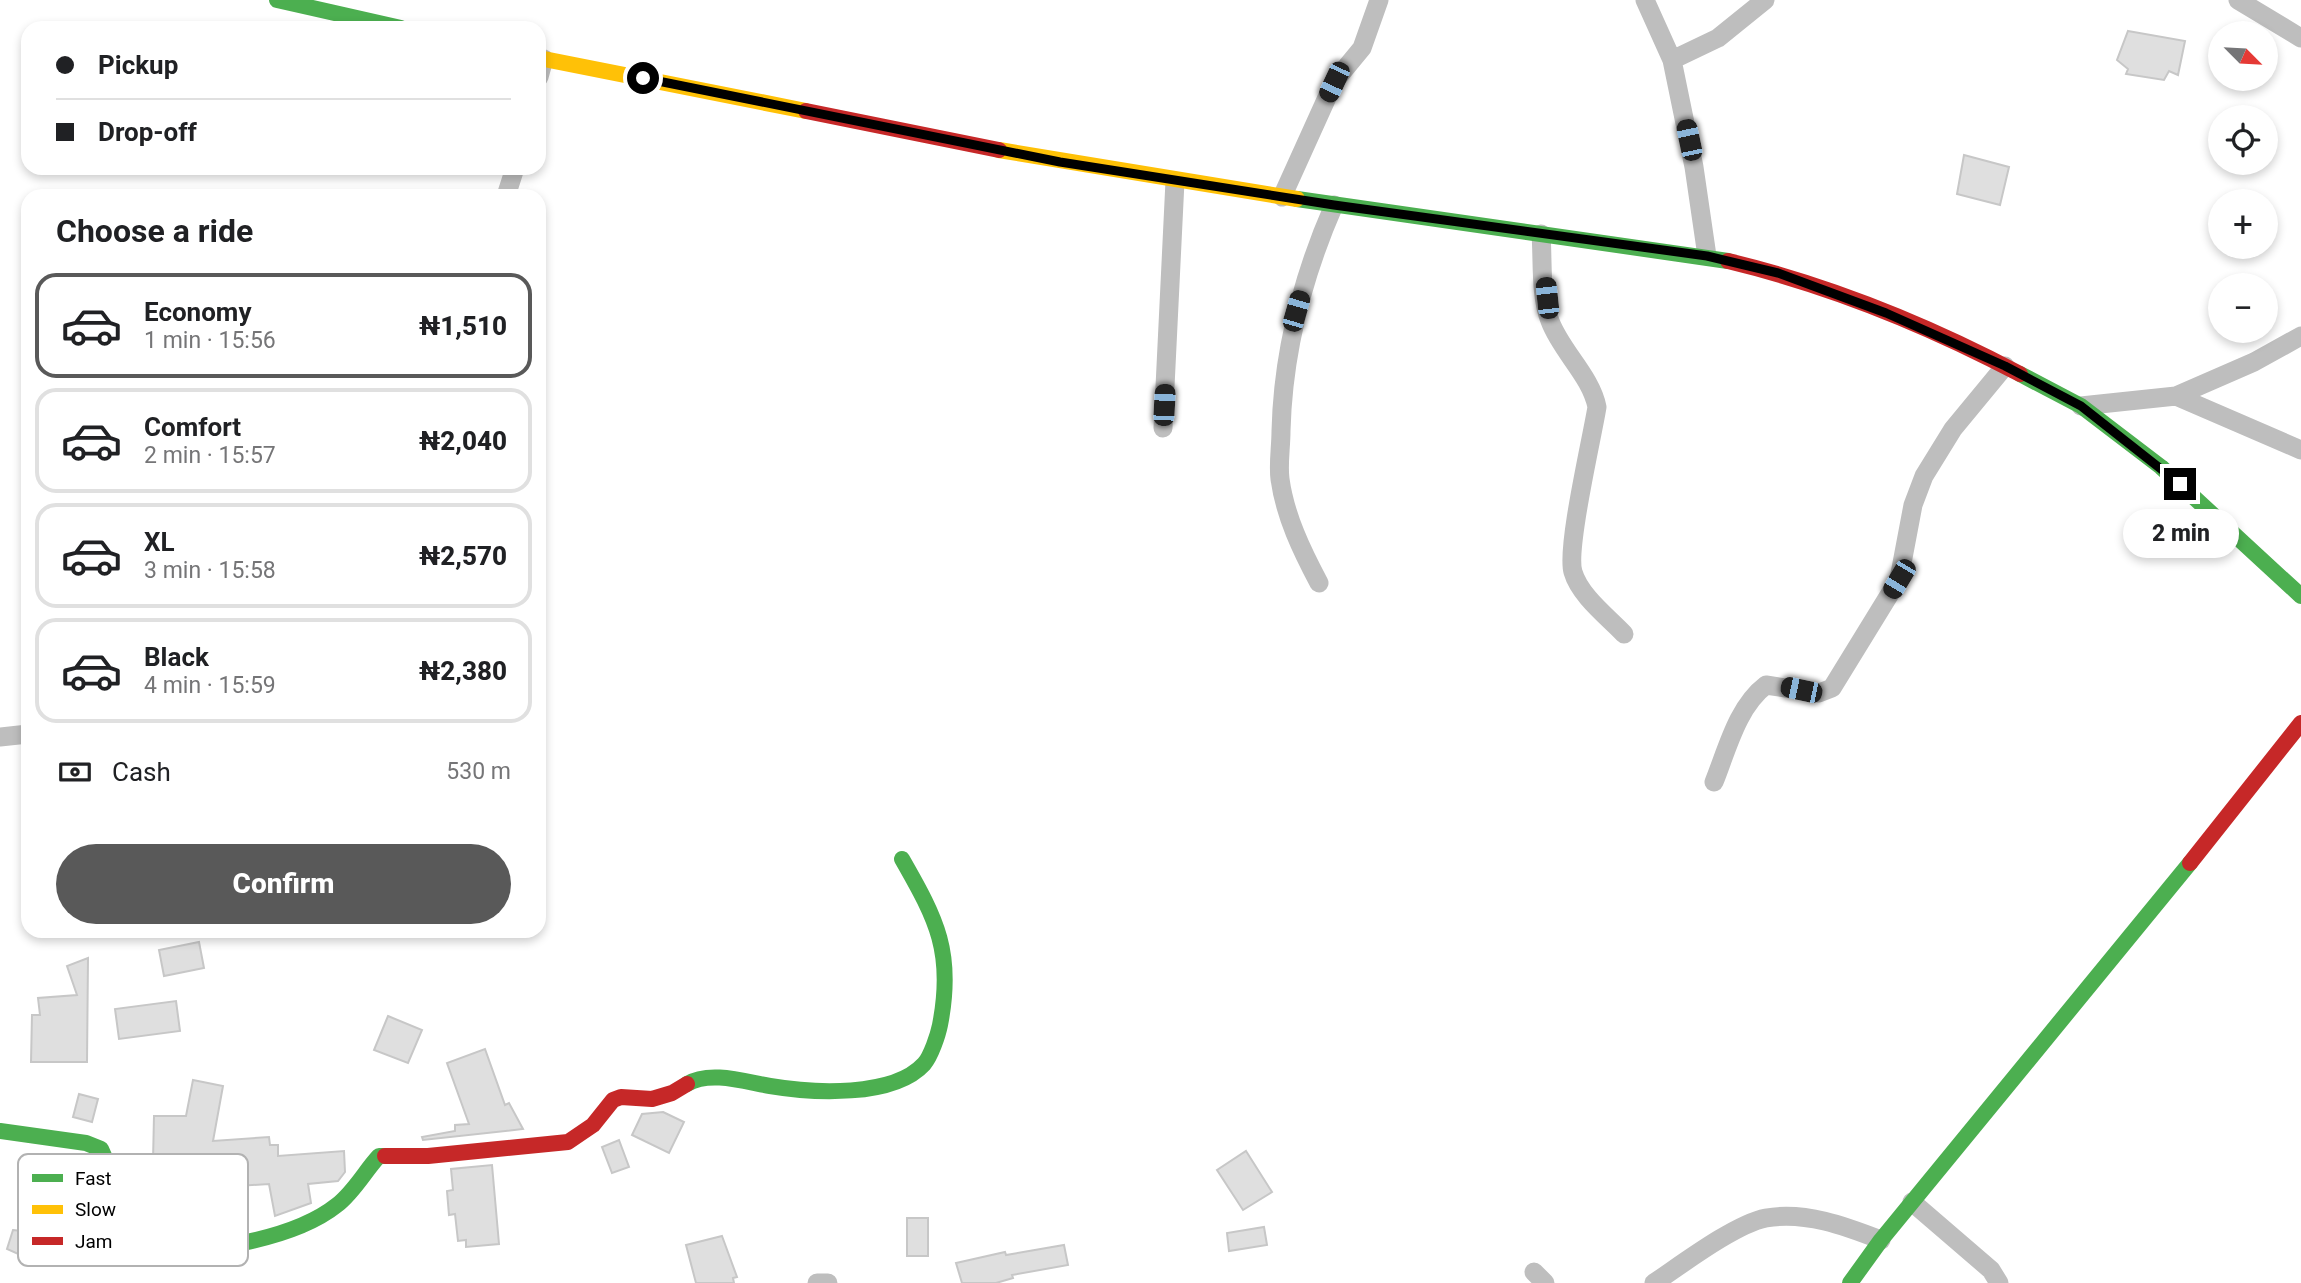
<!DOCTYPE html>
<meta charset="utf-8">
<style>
body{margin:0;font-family:Roboto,sans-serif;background:#f2f2f2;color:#202124;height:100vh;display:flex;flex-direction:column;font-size:26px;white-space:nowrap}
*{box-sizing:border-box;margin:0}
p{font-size:23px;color:#757577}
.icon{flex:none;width:38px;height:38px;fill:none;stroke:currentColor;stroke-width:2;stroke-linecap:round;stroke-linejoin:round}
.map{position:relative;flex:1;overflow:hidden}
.sheet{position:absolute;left:21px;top:189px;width:525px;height:749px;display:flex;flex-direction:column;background:#fff;border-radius:21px;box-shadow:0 4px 10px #0003}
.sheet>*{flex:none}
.guide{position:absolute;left:21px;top:21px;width:525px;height:154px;border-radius:21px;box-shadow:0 4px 10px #0003;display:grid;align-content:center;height:154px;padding:0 35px;background:#fff}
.needle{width:46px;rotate:114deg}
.fabs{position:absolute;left:2208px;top:21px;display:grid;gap:14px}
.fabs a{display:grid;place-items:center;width:70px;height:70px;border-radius:50%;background:#fff;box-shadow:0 4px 10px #0003;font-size:35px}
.end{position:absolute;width:32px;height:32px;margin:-16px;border:9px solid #000;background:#fff;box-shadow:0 0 0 4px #fff}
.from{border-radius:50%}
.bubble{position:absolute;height:49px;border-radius:24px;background:#fff;box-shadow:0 4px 10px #0003;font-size:23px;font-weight:800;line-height:49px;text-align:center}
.car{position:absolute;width:21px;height:42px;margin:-21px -10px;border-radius:9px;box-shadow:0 0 5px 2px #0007;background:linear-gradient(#222 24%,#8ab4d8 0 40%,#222 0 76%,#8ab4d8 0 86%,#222 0)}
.guide b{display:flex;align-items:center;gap:24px;height:66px;font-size:26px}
.guide b+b{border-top:2px solid #e0e0e0}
.guide i{width:18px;height:18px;background:#202124}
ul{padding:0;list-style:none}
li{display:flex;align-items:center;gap:21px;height:105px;margin:0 14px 10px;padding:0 21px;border:4px solid #e0e0e0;border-radius:21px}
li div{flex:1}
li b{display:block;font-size:26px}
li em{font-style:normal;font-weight:800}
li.selected{border-color:#595959}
li>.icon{width:63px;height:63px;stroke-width:1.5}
h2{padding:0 35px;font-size:32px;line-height:84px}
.pay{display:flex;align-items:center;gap:18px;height:77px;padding:0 35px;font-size:26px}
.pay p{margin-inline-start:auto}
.cta{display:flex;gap:14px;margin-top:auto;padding:14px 35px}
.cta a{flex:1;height:80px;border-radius:42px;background:#595959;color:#fff;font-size:28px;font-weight:800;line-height:80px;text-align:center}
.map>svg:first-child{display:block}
.building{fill:#dfdfdf;stroke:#c7c7c7;stroke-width:2}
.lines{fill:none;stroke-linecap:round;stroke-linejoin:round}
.street{stroke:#bebebe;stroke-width:19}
.fast{stroke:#4caf50;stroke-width:16}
.slow{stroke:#ffc107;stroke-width:16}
.jam{stroke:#c62828;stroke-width:16}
.route{stroke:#000;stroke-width:9}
.key{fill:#fff;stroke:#b2b2b2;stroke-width:2}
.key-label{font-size:19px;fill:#000}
</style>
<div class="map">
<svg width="2301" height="1283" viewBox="0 0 2301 1283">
<rect width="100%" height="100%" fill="#fff"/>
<path class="building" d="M2128,31L2185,41L2178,75L2169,71L2164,80L2126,74L2128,69L2117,60Z
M1964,155L2009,167L2000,205L1957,194Z
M199,942L204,968L164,976L159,950Z
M88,958L87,1062H31L32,1015H40L38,998L77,995L67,966Z
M176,1001L180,1031L119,1039L115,1009Z
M388,1016L422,1030L408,1063L374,1050Z
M485,1049L505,1105L509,1103L523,1129L423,1140L422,1137L455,1131V1125L469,1124L447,1063Z
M193,1080L223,1086L213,1141L269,1137L270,1145H278V1156L344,1151L345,1172L338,1181L308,1184L311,1203L275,1216L269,1184L177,1190V1162L153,1161L154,1116H186Z
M79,1094L98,1099L92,1122L73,1117Z
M663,1112L684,1122L669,1153L632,1135L642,1114Z
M619,1140L629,1167L612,1173L602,1147Z
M1246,1151L1272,1192L1243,1210L1217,1170Z
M492,1165L499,1244L466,1247V1240L458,1241L455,1214L449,1215L447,1191L453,1190L451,1169Z
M907,1218H928V1256H907Z
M1264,1227L1267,1245L1229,1251L1227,1233Z
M13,1230L64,1236L62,1259L25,1257L7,1249Z
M722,1236L737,1277L733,1278L734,1283H696L686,1245Z
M1064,1245L1068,1265L1012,1275L1013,1278L996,1283H962L956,1263L1005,1252L1006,1255Z"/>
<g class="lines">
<path class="street" d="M1645,0L1672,60L1694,167L1707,256
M2238,0L2301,38
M1672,60L1718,38L1765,0
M539,77L544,59
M506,196L515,168
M1282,197L1334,82L1362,48L1379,0
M1541,234C1543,261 1540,296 1550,321C1561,351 1591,376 1597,407C1592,438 1566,549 1573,572C1580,596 1608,617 1624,634
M2176,396L2301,450
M2081,406L2176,396L2254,362L2301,336
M1163,428L1175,181
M1319,583C1302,551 1285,516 1280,479C1278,464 1281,447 1281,431C1283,351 1302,278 1334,205
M0,737L28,734
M1714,782C1727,750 1737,707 1766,685L1819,693L1832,688L1899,579L1913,505L1924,476L1953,429L2005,366
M1912,1202L1991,1270L1999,1283
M1534,1272L1545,1283
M817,1283H828
M1654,1283C1681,1265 1735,1224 1766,1218C1805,1211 1845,1226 1881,1240"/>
<path class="fast" d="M277,0L401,28
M1297,199L1728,261
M2020,374L2081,406L2161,467L2301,596
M687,1084C710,1070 746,1082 770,1086C812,1093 893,1098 924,1064C931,1056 938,1035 940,1025C954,953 937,920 902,859
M0,1131L86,1143L101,1149L116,1183L129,1235L142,1252C198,1254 292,1241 337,1205C354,1192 365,1171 379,1156H385
M1850,1283L1881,1240L2190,863"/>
<path class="slow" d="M539,58L806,111
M999,150L1297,199"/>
<path class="jam" d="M806,111L999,150
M1728,261C1828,285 1929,326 2020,374
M2190,863L2301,723
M385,1156H428L568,1142L593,1125L613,1100L621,1097L652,1099L672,1093L687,1084"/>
</g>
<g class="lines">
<path class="route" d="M643,78L1060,162L1334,205L1707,256L1778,273L1886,313L2005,366L2081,406L2180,484"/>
</g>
<rect x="18" y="1154" width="230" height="112" rx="10" class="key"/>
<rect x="32" y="1174" width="31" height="8" fill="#4caf50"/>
<rect x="32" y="1205" width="31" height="9" fill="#ffc107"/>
<rect x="32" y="1237" width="31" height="8" fill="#c62828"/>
<g class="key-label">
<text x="75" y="1185">Fast</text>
<text x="75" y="1216">Slow</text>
<text x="75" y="1248">Jam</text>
</g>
</svg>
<div class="fabs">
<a><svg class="needle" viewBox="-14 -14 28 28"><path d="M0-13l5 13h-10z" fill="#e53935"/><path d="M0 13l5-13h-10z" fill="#757577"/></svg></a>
<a><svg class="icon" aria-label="locate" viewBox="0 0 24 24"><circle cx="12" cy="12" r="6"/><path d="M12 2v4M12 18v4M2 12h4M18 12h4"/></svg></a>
<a>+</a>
<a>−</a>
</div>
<i class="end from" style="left:643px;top:78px"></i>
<i class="end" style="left:2180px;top:484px"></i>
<div class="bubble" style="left:2123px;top:509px;width:116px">2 min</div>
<i class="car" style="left:1334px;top:82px;rotate:205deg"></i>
<i class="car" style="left:1689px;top:140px;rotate:348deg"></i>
<i class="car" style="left:1547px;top:298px;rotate:354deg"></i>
<i class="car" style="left:1296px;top:311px;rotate:16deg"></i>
<i class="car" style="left:1164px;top:405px;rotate:3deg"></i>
<i class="car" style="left:1899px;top:579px;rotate:211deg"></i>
<i class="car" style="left:1801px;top:690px;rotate:282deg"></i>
<div class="guide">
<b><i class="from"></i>Pickup</b>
<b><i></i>Drop-off</b>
</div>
<section class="sheet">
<h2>Choose a ride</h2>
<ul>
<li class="selected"><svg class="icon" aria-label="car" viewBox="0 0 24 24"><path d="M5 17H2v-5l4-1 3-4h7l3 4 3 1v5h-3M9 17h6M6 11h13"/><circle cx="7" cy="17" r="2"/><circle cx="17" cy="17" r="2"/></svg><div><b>Economy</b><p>1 min · 15:56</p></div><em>₦1,510</em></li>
<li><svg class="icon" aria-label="car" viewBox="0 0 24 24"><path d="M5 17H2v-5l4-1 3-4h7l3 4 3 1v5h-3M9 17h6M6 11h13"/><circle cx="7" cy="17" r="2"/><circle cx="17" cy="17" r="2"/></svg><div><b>Comfort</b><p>2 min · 15:57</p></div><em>₦2,040</em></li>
<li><svg class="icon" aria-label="car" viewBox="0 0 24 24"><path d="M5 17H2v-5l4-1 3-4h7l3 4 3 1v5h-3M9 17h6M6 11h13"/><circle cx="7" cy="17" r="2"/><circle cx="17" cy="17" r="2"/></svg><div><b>XL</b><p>3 min · 15:58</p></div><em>₦2,570</em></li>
<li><svg class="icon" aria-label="car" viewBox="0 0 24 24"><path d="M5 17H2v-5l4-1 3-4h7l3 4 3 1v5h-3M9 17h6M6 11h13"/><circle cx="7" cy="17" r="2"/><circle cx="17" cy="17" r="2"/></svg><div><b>Black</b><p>4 min · 15:59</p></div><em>₦2,380</em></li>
</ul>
<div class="pay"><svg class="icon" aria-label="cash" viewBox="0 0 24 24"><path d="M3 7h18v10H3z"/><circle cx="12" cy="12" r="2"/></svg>Cash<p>530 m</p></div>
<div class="cta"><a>Confirm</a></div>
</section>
</div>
